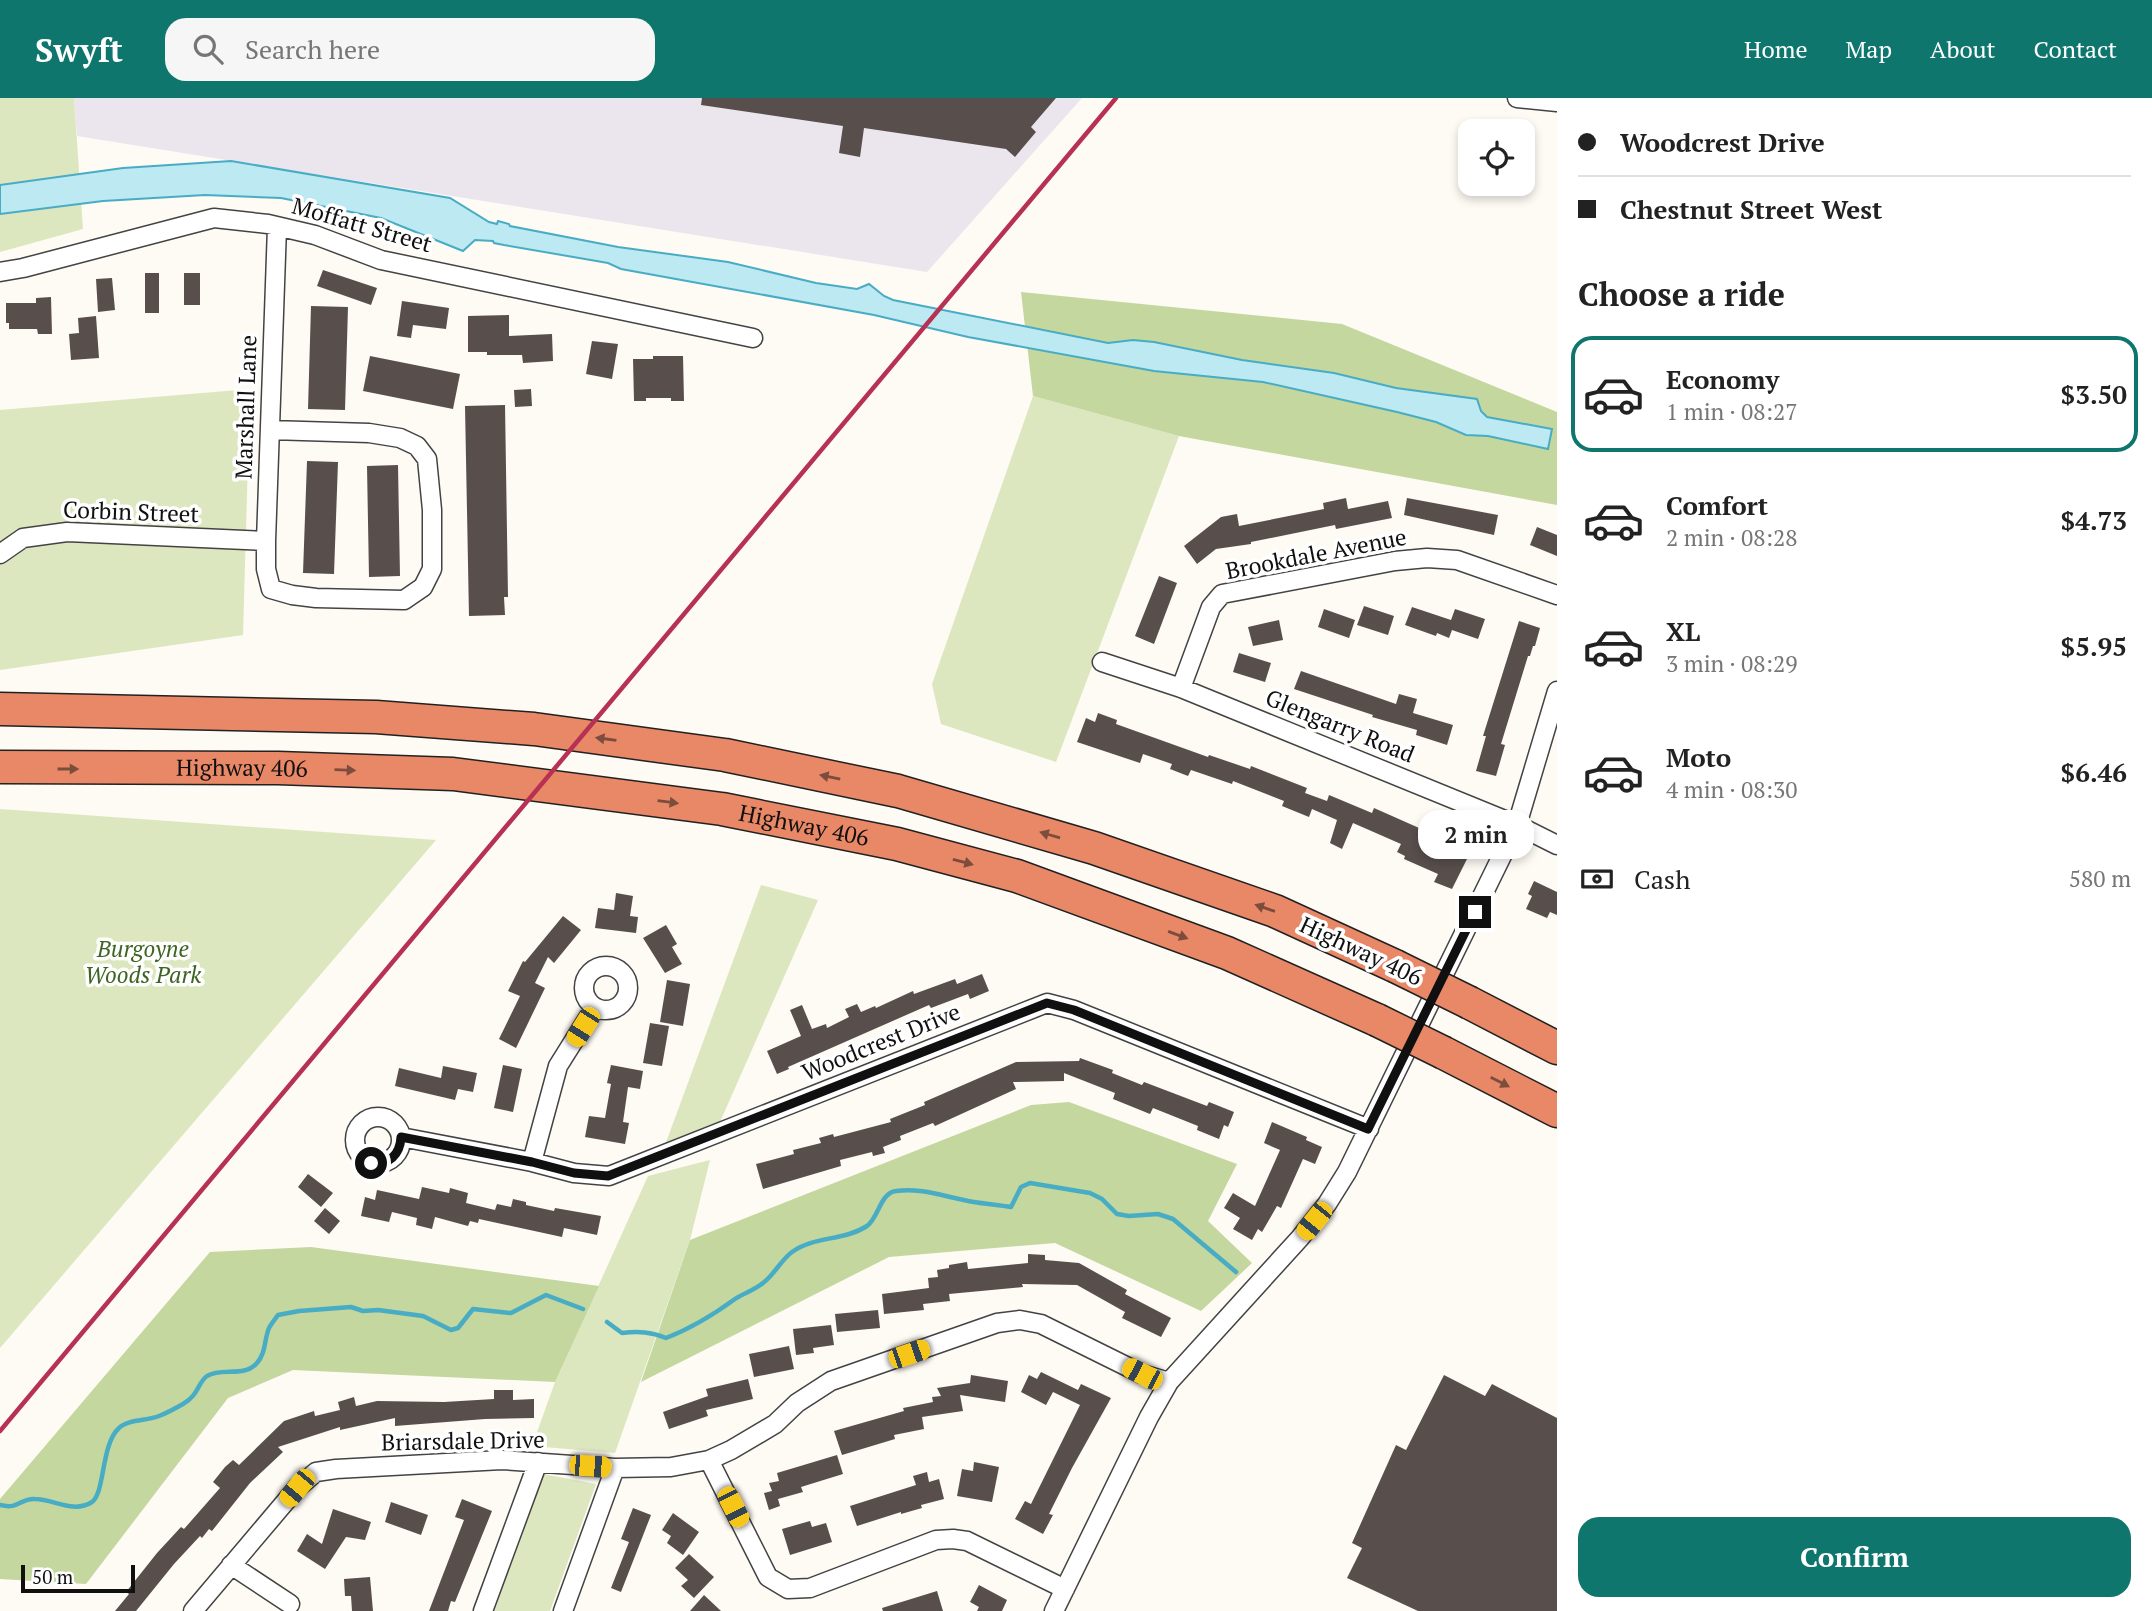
<!DOCTYPE html>
<meta charset="utf-8">
<style>
body{margin:0;font-family:"PT Serif",serif;background:#f6f6f6;color:#222;height:100vh;display:flex;flex-direction:column;font-size:26px;white-space:nowrap}
*{box-sizing:border-box;margin:0}
p{font-size:23px;color:#767676}
.icon{flex:none;width:38px;height:38px;fill:none;stroke:currentColor;stroke-width:2;stroke-linecap:round;stroke-linejoin:round}
.map{position:relative;flex:1;overflow:hidden}
.panel{display:flex;flex-direction:column;background:#fff;width:595px}
.panel>*{flex:none}
.guide{display:grid;align-content:center;height:154px;padding:0 21px;background:#fff}
.tools{position:absolute;left:1458px;top:21px;display:grid;gap:14px}
.tools a{display:grid;place-items:center;width:77px;height:77px;border-radius:14px;background:#fff;box-shadow:0 4px 10px #0003;font-size:35px}
.scale{position:absolute;left:21px;bottom:18px;width:114px;box-sizing:border-box;padding-left:7px;border:4px solid #101010;border-top:0;font-size:19px;line-height:24px;white-space:nowrap;color:#101010;-webkit-text-stroke:5px #fff;paint-order:stroke}
.end{position:absolute;width:32px;height:32px;margin:-16px;border:9px solid #101010;background:#fff;box-shadow:0 0 0 4px #fff}
.from{border-radius:50%}
.bubble{position:absolute;height:49px;border-radius:21px;background:#fff;box-shadow:0 4px 10px #0003;font-size:23px;font-weight:700;line-height:49px;text-align:center}
.car{position:absolute;width:21px;height:42px;margin:-21px -10px;border-radius:9px;box-shadow:0 0 5px 2px #0007;background:linear-gradient(#f5c518 24%,#345 0 40%,#f5c518 0 76%,#345 0 86%,#f5c518 0)}
.guide b{display:flex;align-items:center;gap:24px;height:66px;font-size:26px}
.guide b+b{border-top:2px solid #e0e0e0}
.guide i{width:18px;height:18px;background:#222}
ul{padding:0;list-style:none}
li{display:flex;align-items:center;gap:21px;height:116px;margin:0 14px 10px;padding:0 7px;border:4px solid transparent;border-radius:21px}
li div{flex:1}
li b{display:block;font-size:26px}
li em{font-style:normal;font-weight:700}
li.active{border-color:#0f766e}
li>.icon{width:63px;height:63px;stroke-width:1.5}
h2{padding:0 21px;font-size:32px;line-height:84px}
.pay{display:flex;align-items:center;gap:18px;height:77px;padding:0 21px;font-size:26px}
.pay p{margin-inline-start:auto}
.primary-button{display:flex;gap:14px;margin-top:auto;padding:14px 21px}
.primary-button a{flex:1;height:80px;border-radius:21px;background:#0f766e;color:#fff;font-size:28px;font-weight:700;line-height:80px;text-align:center}
header{display:flex;align-items:center;gap:42px;box-sizing:border-box;height:98px;padding:0 35px;background:#0f766e;color:#fff}
header strong{font-size:33px}
nav{display:flex;gap:38px;margin-inline-start:auto;font-size:24px}
.search{width:490px;height:63px;background:#f6f6f6;display:flex;align-items:center;gap:18px;box-sizing:border-box;padding:0 24px;border-radius:21px;color:#767676;font-size:26px}
main{display:flex;flex:1;min-height:0}
.map>svg:first-child{display:block}
.industrial{fill:#ebe6ee}
.green{fill:#dce7bf}
.forest{fill:#c3d79f}
.water{fill:#bce9f2;stroke:#48acc4;stroke-width:2}
.lines{fill:none;stroke-linecap:round;stroke-linejoin:round}
.stream{stroke:#48acc4;stroke-width:4.5}
.building{fill:#584f4d}
.street-casing{stroke:#434343;stroke-width:21}
.highway-casing{stroke:#212121;stroke-width:35}
.street{stroke:#fff;stroke-width:18}
.highway{stroke:#e98867;stroke-width:32}
.rail{stroke:#b73153;stroke-width:4.5}
.highway-bridge-casing{stroke:#212121;stroke-width:35;stroke-linecap:butt}
.highway-bridge{stroke:#e98867;stroke-width:32}
.oneway{fill:#7c4c3c}
.route{stroke:#101010;stroke-width:9}
.labels{text-anchor:middle;stroke-width:7;stroke-linejoin:round;paint-order:stroke}
.street-label{font-size:23px;fill:#101010;stroke:#fff}
.park-label{font-size:23px;font-style:italic;fill:#3e6424;stroke:#fff}
</style>
<header>
<strong>Swyft</strong>
<div class="search"><svg class="icon" aria-label="search" viewBox="0 0 24 24"><circle cx="10" cy="10" r="6"/><path d="M15 15l6 6"/></svg>Search here</div>
<nav><a>Home</a><a>Map</a><a>About</a><a>Contact</a></nav>
</header>
<main>
<div class="map">
<svg width="1557" height="1513" viewBox="0 0 1557 1513">
<rect width="100%" height="100%" fill="#fefaf4"/>
<path class="industrial" d="M74,0H1082L927,174L77,38Z"/>
<path class="green" d="M0,0H74L83,131L0,154Z
M250,291L243,537L0,572V312Z
M1033,298L1179,338L1056,664L941,626L932,586Z
M0,711L436,742L0,1250Z
M761,787L818,802L720,1024L665,1047Z
M710,1062L690,1142L615,1355L532,1348L555,1284L648,1078Z
M543,1376L596,1386L550,1513H494Z"/>
<path class="forest" d="M1021,194L1342,226L1557,314V407L1179,338L1033,298Z
M1069,1004L1237,1066L1208,1123L1252,1165L1201,1213L1055,1145L889,1159L641,1284L690,1142L1031,1007Z
M311,1149L599,1188L555,1284L293,1272L228,1300L86,1486L0,1481V1401L210,1154Z"/>
<path class="water" d="M231,63L450,100L489,124L497,126L498,123L509,126L510,128L618,149L728,164L816,185L857,191L869,186L884,198L893,202L1108,245L1133,242L1154,244L1242,262L1334,275L1396,290L1477,301L1481,313L1487,319L1552,331L1548,351L1488,338L1466,337L1436,324L1397,314L1263,284L1154,273L968,239L874,217L621,171L608,165L504,147L494,145L493,143L475,142L463,153L381,120L281,100L205,97L103,103L0,116V87L123,70Z"/>
<g class="lines">
<path class="stream" d="M607,1224L622,1235C639,1233 651,1234 666,1240C692,1230 713,1217 735,1201C744,1195 755,1192 763,1185C774,1177 781,1162 792,1154C814,1138 844,1143 867,1128C879,1119 880,1095 896,1093C922,1089 948,1100 974,1104C986,1106 999,1107 1011,1109L1021,1089L1030,1085L1090,1095L1102,1101L1117,1116L1129,1118L1158,1116L1173,1121L1236,1174
M0,1407C19,1412 20,1400 35,1401C54,1401 73,1416 92,1404C105,1395 101,1346 119,1330C128,1321 147,1323 159,1318C167,1315 176,1310 183,1306C199,1297 198,1284 207,1278C222,1269 244,1280 257,1265C266,1255 264,1242 269,1230C271,1226 275,1221 278,1217L299,1213L351,1209L363,1213L378,1212L423,1218L451,1232L458,1230L473,1211L511,1215L546,1197L583,1211"/>
</g>
<path class="building" d="M702,0H1056L1031,29L1036,34L1015,59L1006,51L864,30L860,59L839,55L843,28L701,7Z
M323,172L377,190L371,207L317,188Z
M145,175H159V215H145Z
M184,175H200V207H184Z
M112,180L115,212L98,214L96,181Z
M51,199L52,236H38L37,231H9V225H6V205H36V200Z
M402,203L449,210L446,231L413,227L411,240L397,238Z
M311,208L348,209L345,312L308,311Z
M509,217V238L552,236L553,263L523,265L522,257H487V254H468V218Z
M96,218L99,260L71,262L69,236L79,235L78,220Z
M592,243L618,246L612,281L586,276Z
M370,258L460,276L453,311L363,293Z
M653,258H683L684,303H671V300H646V303H634L633,261H653Z
M531,291L532,308L515,309L514,292Z
M505,307L508,499H504L505,517L469,518L465,308Z
M307,363L338,364L334,476L303,475Z
M398,367L400,478L369,479L367,368Z
M1346,400L1348,411L1388,403L1392,420L1336,431L1335,427L1325,429L1251,444V446L1216,451L1197,466L1184,448L1221,419L1237,416L1239,428L1324,411L1323,405Z
M1407,400L1498,417L1494,437L1404,417Z
M1537,429L1557,437V458L1530,447Z
M1159,478L1177,485L1154,546L1135,538Z
M1364,508L1394,518L1388,537L1357,527Z
M1412,509L1451,522L1455,511L1485,521L1478,541L1452,532L1449,540L1437,535L1436,538L1405,527Z
M1324,511L1355,522L1349,540L1318,529Z
M1279,522L1283,542L1253,548L1248,529Z
M1519,523L1540,530L1535,548H1533L1530,558H1528L1501,646L1505,647L1496,678L1476,673L1486,638H1483Z
M1239,555L1271,565L1265,584L1233,574Z
M1301,573L1396,606L1399,596L1417,601L1413,615L1453,627L1447,647L1416,637L1417,632L1372,619L1373,617L1294,591Z
M1098,615L1117,622L1116,626L1208,659L1209,657L1250,671L1251,668L1307,690L1305,695L1327,703L1329,697L1372,715L1374,710L1471,753L1452,791L1434,784L1438,776L1404,761L1405,758L1397,754L1401,746L1353,725L1342,751L1330,745L1337,722L1312,711L1309,719L1282,708L1284,703L1233,683L1232,686L1191,672L1188,678L1170,671L1172,666L1143,656L1140,665L1077,644L1086,620L1095,624Z
M1534,783L1557,794V817L1550,814L1547,820L1526,811L1532,798L1528,796Z
M616,795L633,798L630,818L638,819L636,835L595,830L598,810L614,812Z
M563,818L581,832L554,865L548,859L535,885L545,890L516,950L499,941L520,898L508,893L523,863L525,864Z
M666,827L677,846L672,849L682,866L665,875L643,840Z
M982,876L989,893L970,901L968,896L931,910L929,907L788,969L789,971L777,976L767,953L801,938L790,912L802,907L812,931L826,926L827,930L849,919L845,911L857,906L861,914L875,908L876,910L913,893L914,896L955,881L957,886Z
M667,882L690,886L683,928L660,924Z
M650,925L669,928L662,968L643,965Z
M1080,960L1113,972L1112,975L1142,987L1144,984L1207,1008L1209,1004L1234,1014L1228,1029L1224,1027L1219,1041L1197,1032L1198,1028L1153,1010L1150,1016L1113,1001L1115,995L1064,975V983L1013,984L1016,991L935,1028L933,1025L900,1038L901,1042L883,1049L885,1055L873,1058L872,1054L840,1062L841,1068L763,1091L756,1066L794,1056L793,1052L821,1045L819,1040L833,1036L834,1039L891,1024L890,1021L925,1007L924,1004L1016,964L1079,963Z
M503,967L522,971L513,1014L494,1010Z
M611,967L643,973L640,991L628,989L623,1024L629,1025L625,1046L585,1039L589,1018L605,1020L611,986L607,985Z
M443,968L477,975L473,994L458,991L455,1002L395,988L399,970L441,980Z
M1272,1024L1307,1039L1306,1042L1322,1049L1315,1066L1303,1061L1281,1110L1277,1108L1262,1134L1258,1131L1252,1142L1233,1131L1240,1120L1224,1110L1233,1095L1255,1108L1280,1052L1264,1045Z
M308,1076L333,1095L321,1109L298,1089Z
M422,1089L449,1095L450,1090L468,1095L466,1105L495,1112L497,1106L511,1109L513,1101L526,1104V1107L554,1113L555,1110L601,1118L597,1137L564,1130L562,1139L479,1121L478,1125L470,1123L468,1128L435,1119L432,1131L416,1127L417,1120L392,1114L389,1124L361,1118L365,1099L375,1102L377,1092L419,1101Z
M325,1110L340,1123L329,1136L314,1123Z
M1028,1156L1045,1157V1162L1079,1165L1127,1192L1125,1196L1171,1220L1161,1239L1122,1220L1125,1214L1077,1187L1022,1186L1023,1189L949,1196L950,1203L923,1206L924,1212L884,1216L882,1196L929,1190L928,1180L938,1179L937,1172L949,1170V1167L967,1164L968,1171L1028,1165Z
M878,1212L880,1230L837,1234L835,1216Z
M831,1227L834,1247L813,1250L814,1255L796,1257L793,1231Z
M789,1248L794,1271L754,1279L749,1256Z
M1041,1274L1078,1292L1081,1286L1111,1300L1072,1370L1049,1416L1053,1417L1043,1436L1015,1421L1025,1403L1031,1406L1080,1307L1053,1294L1046,1307L1021,1294L1029,1277L1037,1281Z
M971,1277L1008,1283L1005,1304L960,1297L963,1313L922,1319L924,1331L894,1337L895,1341L842,1357L834,1333L904,1313L903,1310L933,1304L932,1299L941,1298L937,1290L970,1285Z
M1444,1277L1485,1298L1492,1286L1557,1320V1513H1418L1347,1480L1362,1450L1352,1445L1396,1347L1406,1352Z
M748,1281L753,1301L706,1312L708,1318L669,1331L663,1314L708,1298L706,1291Z
M494,1292H513V1302L534,1301V1320L485,1321L395,1328V1320L340,1332V1329L278,1349L283,1354L250,1385L212,1433L209,1431L202,1440L200,1438L174,1466L136,1513H115L129,1496L126,1494L157,1455L181,1429L184,1431L220,1390L213,1384L225,1369L233,1362L239,1367L284,1323L314,1313L315,1318L340,1312L338,1304L354,1299L356,1308L377,1303L444,1304L494,1301Z
M837,1357L843,1376L801,1389L803,1394L778,1401L780,1408L769,1412L764,1395L772,1393L769,1385L779,1383L777,1375Z
M974,1364L999,1369L992,1404L957,1398L962,1371L973,1373Z
M927,1374L929,1384L939,1381L944,1401L921,1407L922,1410L901,1416V1414L857,1428L850,1408L916,1387L913,1378Z
M462,1401L492,1413L455,1504L451,1503L448,1513H429L464,1422L455,1419Z
M391,1404L428,1417L421,1437L385,1424Z
M633,1410L651,1417L621,1494L611,1490L629,1444L621,1441Z
M333,1411L371,1424L365,1442L346,1439L325,1471L297,1453L307,1436L322,1446Z
M673,1415L699,1434L683,1457L667,1445L671,1438L662,1432Z
M810,1423L812,1429L826,1425L832,1444L790,1457L782,1431Z
M689,1456L714,1479L694,1500L681,1488L688,1482L675,1470Z
M370,1479L373,1513H352L351,1498H345L344,1481Z
M979,1487L1007,1502L1002,1513H977L979,1509L970,1504Z
M937,1493L943,1513H883L882,1510Z
M704,1497L721,1513H690Z"/>
<g class="lines">
<defs>
<path id="street" d="M1517,0L1557,4
M0,174L23,170L214,120L268,126L315,137L381,162L753,240
M270,332L369,335L400,340L417,348L427,361L432,412V471L423,489L404,502L316,500L292,497L271,491L266,471V443L277,129
M0,456L23,440L67,434L266,443
M1102,564L1181,590L1517,727L1557,747
M1181,590L1211,509L1222,496L1395,463L1427,460L1457,462L1557,497
M584 890a22 22 0 1 1 44 0a22 22 0 1 1-44 0Z
M355 1042a23 23 0 1 1 46 0a23 23 0 1 1-46 0Z
M401,1039L532,1064L574,1075L609,1078L1047,905L1074,912L1369,1031
M532,1064L558,968L595,909
M709,1362L768,1479L788,1491L810,1490L936,1442L953,1441L967,1443L1065,1491
M231,1467L290,1506
M193,1513L297,1390L316,1374L336,1371L502,1362L615,1370L671,1369L709,1362L731,1352L775,1326L797,1305L831,1283L997,1225L1020,1222L1041,1226L1142,1276L1169,1284
M483,1513L538,1364
M563,1513L615,1370
M1054,1513L1149,1319L1169,1284L1300,1140L1327,1106L1347,1074L1517,727L1557,593"/>
<g id="highway">
<path d="M0,611L376,619L534,631L725,657L898,693L1094,750L1275,813L1395,868"/>
<path id="s1" d="M0,669L278,670L453,676L722,711L897,746L1017,778L1227,855L1377,922"/>
<path d="M1470,905L1557,950"/>
<path d="M1444,955L1557,1013"/>
</g>
</defs>
<use href="#street" class="street-casing"/>
<use href="#highway" class="highway-casing"/>
<use href="#street" class="street"/>
<use href="#highway" class="highway"/>
<path class="rail" d="M0,1333L1116,0"/>
<defs>
<path id="highway-bridge" d="M1395,868L1470,905
M1377,922L1444,955"/>
</defs>
<use href="#highway-bridge" class="highway-bridge-casing"/>
<use href="#highway-bridge" class="highway-bridge"/>
</g>
<defs><path id="oneway-solid" d="M-6-.8H1V-3.2L6.5 0L1 3.2V.8H-6Z" transform="scale(1.75)"/></defs>
<g class="oneway">
<use href="#oneway-solid" transform="translate(606 641) rotate(-172)"/>
<use href="#oneway-solid" transform="translate(68 671)"/>
<use href="#oneway-solid" transform="translate(345 672) rotate(2)"/>
<use href="#oneway-solid" transform="translate(830 679) rotate(-168)"/>
<use href="#oneway-solid" transform="translate(668 704) rotate(7)"/>
<use href="#oneway-solid" transform="translate(1050 737) rotate(-164)"/>
<use href="#oneway-solid" transform="translate(963 764) rotate(15)"/>
<use href="#oneway-solid" transform="translate(1265 810) rotate(-161)"/>
<use href="#oneway-solid" transform="translate(1178 837) rotate(20)"/>
<use href="#oneway-solid" transform="translate(1500 984) rotate(27)"/>
</g>
<g class="lines">
<path class="route" d="M371,1065C389,1067 400,1057 401,1039L532,1064L574,1075L608,1078L1047,905L1074,912L1368,1031L1475,814"/>
</g>
<g class="labels">
<g class="street-label">
<text transform="translate(362 127) rotate(16)" y="8">Moffatt Street</text>
<text transform="translate(246 309) rotate(-88)" y="8">Marshall Lane</text>
<text transform="translate(131 414) rotate(2)" y="8">Corbin Street</text>
<text transform="translate(1316 456) rotate(-11)" y="8">Brookdale Avenue</text>
<text transform="translate(1340 628) rotate(22)" y="8">Glengarry Road</text>
<text dy="8" stroke="none"><textPath href="#s1" startOffset="242">Highway 406</textPath></text>
<text dy="8" stroke="none"><textPath href="#s1" startOffset="808">Highway 406</textPath></text>
<text transform="translate(1361 853) rotate(25)" y="8">Highway 406</text>
<text transform="translate(881 944) rotate(-22)" y="8">Woodcrest Drive</text>
<text transform="translate(463 1343) rotate(-1)" y="8">Briarsdale Drive</text>
</g>
<g class="park-label">
<text x="143" y="859">Burgoyne<tspan x="143" dy="26">Woods Park</tspan></text>
</g>
</g>
</svg>
<div class="tools">
<a><svg class="icon" aria-label="locate" viewBox="0 0 24 24"><circle cx="12" cy="12" r="6"/><path d="M12 2v4M12 18v4M2 12h4M18 12h4"/></svg></a>
</div>
<div class="scale">50 m</div>
<i class="end from" style="left:371px;top:1065px"></i>
<i class="end" style="left:1475px;top:814px"></i>
<div class="bubble" style="left:1418px;top:712px;width:116px">2 min</div>
<i class="car" style="left:583px;top:929px;rotate:212deg"></i>
<i class="car" style="left:1314px;top:1123px;rotate:219deg"></i>
<i class="car" style="left:909px;top:1256px;rotate:71deg"></i>
<i class="car" style="left:1142px;top:1276px;rotate:297deg"></i>
<i class="car" style="left:590px;top:1368px;rotate:94deg"></i>
<i class="car" style="left:297px;top:1390px;rotate:220deg"></i>
<i class="car" style="left:733px;top:1409px;rotate:153deg"></i>
</div>
<section class="panel">
<div class="guide">
<b><i class="from"></i>Woodcrest Drive</b>
<b><i></i>Chestnut Street West</b>
</div>
<h2>Choose a ride</h2>
<ul>
<li class="active"><svg class="icon" aria-label="car" viewBox="0 0 24 24"><path d="M5 17H2v-5l4-1 3-4h7l3 4 3 1v5h-3M9 17h6M6 11h13"/><circle cx="7" cy="17" r="2"/><circle cx="17" cy="17" r="2"/></svg><div><b>Economy</b><p>1 min · 08:27</p></div><em>$3.50</em></li>
<li><svg class="icon" aria-label="car" viewBox="0 0 24 24"><path d="M5 17H2v-5l4-1 3-4h7l3 4 3 1v5h-3M9 17h6M6 11h13"/><circle cx="7" cy="17" r="2"/><circle cx="17" cy="17" r="2"/></svg><div><b>Comfort</b><p>2 min · 08:28</p></div><em>$4.73</em></li>
<li><svg class="icon" aria-label="car" viewBox="0 0 24 24"><path d="M5 17H2v-5l4-1 3-4h7l3 4 3 1v5h-3M9 17h6M6 11h13"/><circle cx="7" cy="17" r="2"/><circle cx="17" cy="17" r="2"/></svg><div><b>XL</b><p>3 min · 08:29</p></div><em>$5.95</em></li>
<li><svg class="icon" aria-label="car" viewBox="0 0 24 24"><path d="M5 17H2v-5l4-1 3-4h7l3 4 3 1v5h-3M9 17h6M6 11h13"/><circle cx="7" cy="17" r="2"/><circle cx="17" cy="17" r="2"/></svg><div><b>Moto</b><p>4 min · 08:30</p></div><em>$6.46</em></li>
</ul>
<div class="pay"><svg class="icon" aria-label="cash" viewBox="0 0 24 24"><path d="M3 7h18v10H3z"/><circle cx="12" cy="12" r="2"/></svg>Cash<p>580 m</p></div>
<div class="primary-button"><a>Confirm</a></div>
</section>
</main>
